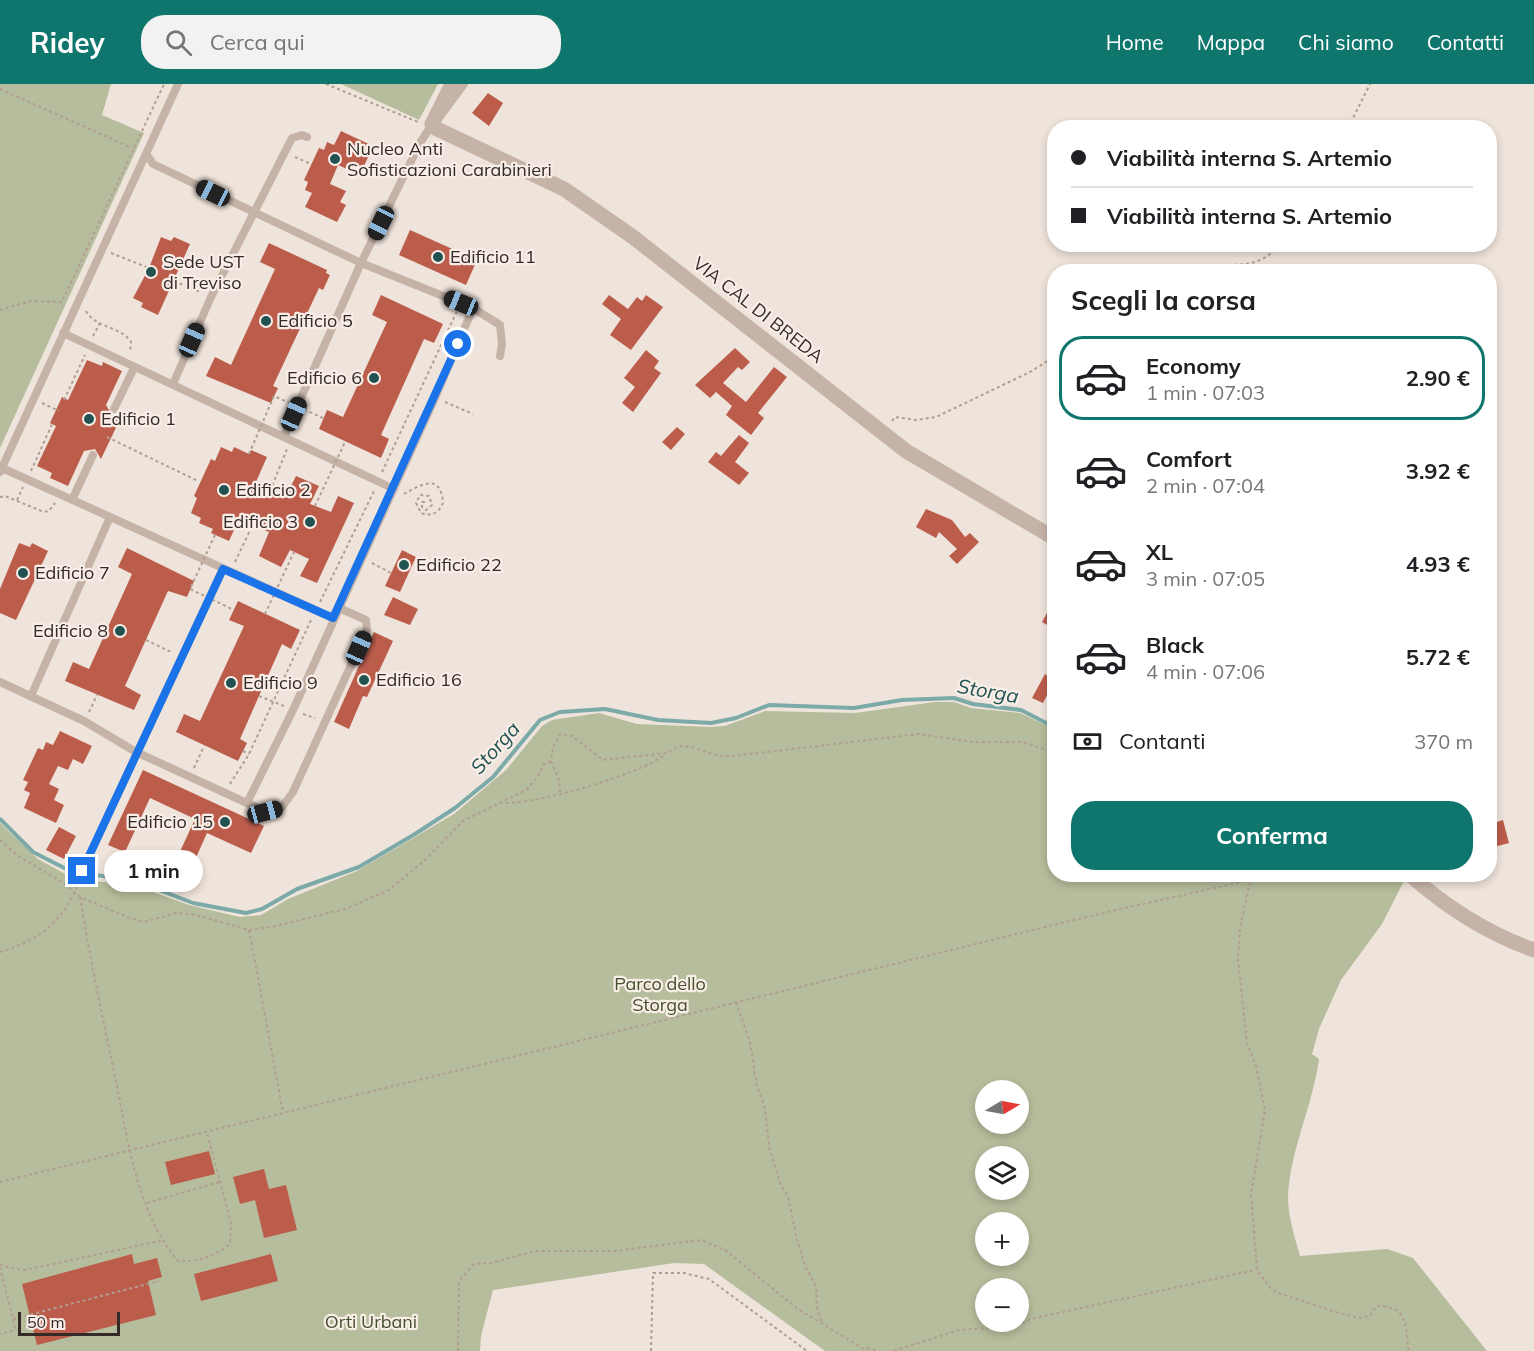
<!DOCTYPE html>
<html lang="it">
<meta charset="utf-8">
<style>
body{margin:0;font-family:Mulish,sans-serif;background:#f2f2f2;color:#202124;height:100vh;display:flex;flex-direction:column;font-size:22px;white-space:nowrap}
*{box-sizing:border-box;margin:0}
p{font-size:20px;color:#757577}
.icon{flex:none;width:33px;height:33px;fill:none;stroke:currentColor;stroke-width:2;stroke-linecap:round;stroke-linejoin:round}
.map{position:relative;flex:1;overflow:hidden}
.panel{position:absolute;left:1047px;top:180px;width:450px;height:618px;display:flex;flex-direction:column;background:#fff;border-radius:24px;box-shadow:0 3px 9px #0003}
.panel>*{flex:none}
.hud{position:absolute;left:1047px;top:36px;width:450px;height:132px;border-radius:24px;box-shadow:0 3px 9px #0003;display:grid;align-content:center;height:132px;padding:0 24px;background:#fff}
.needle{width:39px;rotate:80deg}
.buttons{position:absolute;left:975px;top:996px;display:grid;gap:12px}
.buttons a{display:grid;place-items:center;width:54px;height:54px;border-radius:50%;background:#fff;box-shadow:0 3px 9px #0003;font-size:30px}
.scale{position:absolute;left:18px;bottom:15px;width:102px;box-sizing:border-box;padding-left:6px;border:3px solid #342a28;border-top:0;font-size:16px;line-height:21px;white-space:nowrap;color:#342a28;-webkit-text-stroke:4px #f8eee7;paint-order:stroke}
.end{position:absolute;width:27px;height:27px;margin:-14px;border:8px solid #1a73e8;background:#fff;box-shadow:0 0 0 3px #fff}
.from{border-radius:50%}
.bubble{position:absolute;height:42px;border-radius:21px;background:#fff;box-shadow:0 3px 9px #0003;font-size:20px;font-weight:700;line-height:42px;text-align:center}
.car{position:absolute;width:18px;height:36px;margin:-18px -9px;border-radius:8px;box-shadow:0 0 4px 2px #0007;background:linear-gradient(#222 24%,#8ab4d8 0 40%,#222 0 76%,#8ab4d8 0 86%,#222 0)}
.hud b{display:flex;align-items:center;gap:21px;height:57px;font-size:22px}
.hud b+b{border-top:2px solid #e0e0e0}
.hud i{width:15px;height:15px;background:#202124}
ul{padding:0;list-style:none}
li{display:flex;align-items:center;gap:18px;height:84px;margin:0 12px 9px;padding:0 12px;border:3px solid transparent;border-radius:24px}
li div{flex:1}
li b{display:block;font-size:22px}
li em{font-style:normal;font-weight:700}
li.on{border-color:#0f766e}
li>.icon{width:54px;height:54px;stroke-width:1.5}
h2{padding:0 24px;font-size:27px;line-height:72px}
.pay{display:flex;align-items:center;gap:15px;height:66px;padding:0 24px;font-size:22px}
.pay p{margin-inline-start:auto}
.action{display:flex;gap:12px;margin-top:auto;padding:12px 24px}
.action a{flex:1;height:69px;border-radius:24px;background:#0f766e;color:#fff;font-size:24px;font-weight:700;line-height:69px;text-align:center}
header{display:flex;align-items:center;gap:36px;box-sizing:border-box;height:84px;padding:0 30px;background:#0f766e;color:#fff}
header strong{font-size:28px}
nav{display:flex;gap:33px;margin-inline-start:auto;font-size:21px}
.search{width:420px;height:54px;background:#f2f2f2;display:flex;align-items:center;gap:15px;box-sizing:border-box;padding:0 21px;border-radius:24px;color:#757577;font-size:22px}
.map>svg:first-child{display:block}
.green{fill:#b5bd9c;fill-rule:evenodd}
.lines{fill:none;stroke-linecap:round;stroke-linejoin:round}
.stream{stroke:#7caaa8;stroke-width:4}
.building{fill:#bc5d4c}
.path{stroke:#b29d92;stroke-width:2;stroke-dasharray:3 3;stroke-linecap:butt}
.service{stroke:#c6b3a8;stroke-width:8}
.minor{stroke:#c6b3a8;stroke-width:15}
.path-bridge{stroke:#b29d92;stroke-width:2;stroke-dasharray:3 3;stroke-linecap:butt}
.route{stroke:#1a73e8;stroke-width:8}
.poi-dot{fill:#215251;stroke:#f8eee7;stroke-width:2}
.labels{text-anchor:middle;stroke-width:4.5;stroke-linejoin:round;paint-order:stroke}
.poi-label{font-size:18px;fill:#342a28;stroke:#f8eee7;text-anchor:start}
.street-label{font-size:18px;fill:#342a28;stroke:#f8eee7}
.park-label{font-size:18px;fill:#46502d;stroke:#f8eee7}
.water-label{font-size:20px;font-style:italic;fill:#215251;stroke:#f8eee7}
</style>
<header>
<strong>Ridey</strong>
<div class="search"><svg class="icon" aria-label="search" viewBox="0 0 24 24"><circle cx="10" cy="10" r="6"/><path d="M15 15l6 6"/></svg>Cerca qui</div>
<nav><a>Home</a><a>Mappa</a><a>Chi siamo</a><a>Contatti</a></nav>
</header>
<div class="map">
<svg width="1534" height="1267" viewBox="0 0 1534 1267">
<rect width="100%" height="100%" fill="#efe4db"/>
<path class="green" d="M0,0H111L102,31L144,49L0,364Z
M341,0H438L419,36Z
M935,618H954L971,624L1020,629L1054,645V790H1403L1406,793L1382,840L1341,896L1319,945L1312,970L1319,975C1313,1021 1290,1066 1288,1113C1288,1133 1295,1154 1300,1172L1387,1165L1413,1174L1487,1267H825L704,1180L674,1179L493,1206L481,1252L480,1267H0V739L38,775L69,792L90,797L131,800L189,821L240,833L261,831L288,815L357,787L454,730L506,686L542,642L552,636L599,629L637,640L710,643L725,642L765,627L855,629ZM986,1006H1018V1040H986ZM986,1072H1018V1106H986ZM986,1138H1018V1172H986ZM986,1204H1018V1238H986Z"/>
<g class="lines">
<path class="stream" d="M0,735L33,768L72,788L133,796L193,819L246,829L262,825L297,805L359,783L415,750L455,724L493,693L540,636L560,628L605,625L658,636L711,639L736,634L769,621L854,624L902,616L954,614L973,620L1021,626L1054,643"/>
</g>
<path class="building" d="M488,9L503,19L489,42L472,29Z
M341,47L373,62L360,91L338,81L330,100L346,107L340,118L346,121L337,138L305,123L312,109L305,106L308,98L304,96L319,64L324,66L327,58L334,61Z
M410,146L477,176L466,201L399,171Z
M161,153L171,157L174,153L190,160L158,231L141,223L143,219L133,214L149,184Z
M269,159L327,186L326,189L330,191L323,206L319,204L273,302L278,304L271,319L206,292L215,273L231,281L275,185L260,178Z
M381,211L443,240L434,259L424,255L381,351L389,355L381,374L319,345L327,326L343,333L387,238L372,231Z
M609,211L628,225L637,213L642,217L646,211L663,223L631,266L610,251L621,235L602,220Z
M735,264L750,278L742,286L738,283L723,299L746,318L774,283L787,293L758,329L764,334L751,351L726,331L732,322L716,308L710,314L695,301Z
M646,266L659,277L654,284L661,289L633,328L622,319L635,303L624,294Z
M87,276L102,282L103,278L122,287L106,321L112,331L123,329L101,375L95,365L84,367L68,402L50,394L52,389L37,382L56,342L50,339L62,313L68,316Z
M677,343L685,350L671,366L662,358Z
M739,351L749,359L735,378L749,389L739,401L708,378L716,368L721,372Z
M221,363L232,368L234,363L249,370L251,366L267,373L255,400L285,414L296,392L319,402L310,420L331,428L338,412L354,419L317,499L300,492L309,475L290,466L281,483L259,472L269,448L239,435L229,457L211,449L213,445L199,439L201,434L191,429L197,414L194,412L211,375L215,377Z
M926,425L952,436L965,453L970,449L979,458L957,480L949,472L957,465L939,448L936,454L916,443Z
M19,459L30,463L32,459L48,467L16,536L0,529V505Z
M127,464L194,497L187,513L168,507L125,602L141,611L134,626L65,597L73,578L89,585L132,490L118,483Z
M402,466L416,473L400,508L385,502Z
M393,513L418,525L410,541L384,531Z
M1054,516V545L1042,538Z
M238,517L300,546L291,565L282,560L240,655L247,659L238,677L176,648L184,630L200,637L244,542L229,536Z
M374,548L393,557L367,613L363,612L349,645L334,638Z
M1045,590L1054,597L1043,619L1032,614Z
M60,647L92,662L83,680L73,675L68,686L58,682L49,700L59,705L54,716L64,721L56,739L24,724L30,709L24,706L28,698L23,696L38,664L43,666L46,658L53,661Z
M143,686L264,742L251,769L207,749L187,794L171,787L195,735L150,714L125,768L108,761Z
M1503,736L1509,759L1490,764V740Z
M59,743L76,752L64,775L46,766Z
M209,1067L215,1090L171,1101L165,1078Z
M264,1085L269,1105L286,1101L297,1146L264,1154L255,1116L240,1120L233,1093Z
M132,1170L134,1180L157,1174L162,1193L148,1197L156,1231L37,1261L22,1200Z
M271,1170L278,1197L201,1217L194,1190Z"/>
<g class="lines">
<path class="path" d="M326,0L418,38
M0,5L132,64
M1348,44L1370,0
M295,73L311,80
M111,169L149,184
M1199,188C1230,173 1254,192 1280,160
M174,197L200,208
M0,226L31,217L62,218L164,0
M86,227C95,244 121,242 131,258L130,268
M93,252L100,239
M64,316L85,271
M445,318L473,330
M42,319L59,327
M892,337L895,333L916,336L936,333L1030,288L1054,273
M107,353L198,397
M31,387L53,338
M382,388L457,227
M270,407L287,365
M404,410C420,401 441,388 443,419C439,429 431,433 421,429L416,419L420,411L429,412L432,421L426,426L422,423V418H426
M0,413L5,412L44,428L49,427L55,419
M17,416L23,403
M235,478L253,440
M372,479L391,489
M320,518L374,407
M146,556L173,569
M259,612L284,622
M89,628L97,611
M303,630L315,634
M243,667L249,670
M551,677L559,696L560,708
M194,684L204,662
M230,700L249,670L311,536
M506,719C541,719 638,691 666,670
M0,756L17,771L62,798L80,813L127,833L144,838L176,829L196,831L249,846L271,843L345,825L389,806L425,776L463,737L526,706L537,694L543,681L551,677L553,663L560,650L572,652L603,676L667,669L679,662L692,663L719,672H733L919,650L973,658H1022L1054,668
M1250,798L1240,844L1238,876L1247,959L1256,982L1265,1026L1251,1110L1257,1186L1272,1206L1278,1209L1339,1229L1359,1234L1370,1232L1376,1222C1411,1222 1404,1244 1409,1267
M80,813C90,875 103,936 116,997C128,1057 137,1129 178,1177C199,1178 213,1173 230,1160L231,1139L207,1049
M249,846L283,1028
M0,868C41,855 63,838 79,798
M736,918L750,958L757,1003L764,1020L770,1067L781,1101L788,1112L797,1156L806,1184L816,1202L817,1225L822,1239
M0,1098L1107,828L1277,790
M147,1119L219,1098
M0,1180L10,1184L25,1186L164,1156
M0,1183L15,1243L12,1247L0,1250
M13,1235L159,1197
M867,1264L879,1267
M458,1267L459,1197L474,1180L492,1179L535,1167H616L701,1156L725,1166L798,1225L867,1267
M651,1267L653,1189H684L709,1195L807,1267
M894,1267L959,1246L1016,1242L1031,1235L1255,1186"/>
<path class="service" d="M441,31L464,0
M473,224L500,241L502,260L500,272
M63,249L394,405
M173,300L211,213L292,54L302,51L307,53
M114,325L134,284
M284,352L361,179L420,59L433,39
M2,384L333,534
M0,388L178,0
M72,416L93,371
M0,598L84,637L136,668L247,719L293,626L435,314L473,224L361,179L153,80L147,71
M31,612L110,433
M247,719L265,727L282,723L293,708L367,546L366,536L339,524
M82,787L223,485"/>
<path class="minor" d="M452,0L432,40L437,45L564,105L633,153L906,367L1054,454
M1409,790C1447,824 1486,849 1534,866"/>
<path class="path-bridge" d="M249,370L274,312L323,334
M315,422L345,358
M215,451L190,505L234,526
M265,530L294,468"/>
</g>
<g class="lines">
<path class="route" d="M82,787L223,485L333,534L458,260"/>
</g>
<g class="poi-dot">
<circle cx="335" cy="75" r="6"/>
<circle cx="438" cy="173" r="6"/>
<circle cx="151" cy="188" r="6"/>
<circle cx="266" cy="237" r="6"/>
<circle cx="374" cy="294" r="6"/>
<circle cx="89" cy="335" r="6"/>
<circle cx="224" cy="406" r="6"/>
<circle cx="310" cy="438" r="6"/>
<circle cx="404" cy="481" r="6"/>
<circle cx="23" cy="489" r="6"/>
<circle cx="120" cy="547" r="6"/>
<circle cx="364" cy="596" r="6"/>
<circle cx="231" cy="599" r="6"/>
<circle cx="225" cy="738" r="6"/>
</g>
<g class="labels">
<g class="poi-label">
<text x="347" y="71">Nucleo Anti<tspan x="347" dy="21">Sofisticazioni Carabinieri</tspan></text>
<text x="450" y="179">Edificio 11</text>
<text x="163" y="184">Sede UST<tspan x="163" dy="21">di Treviso</tspan></text>
<text x="278" y="243">Edificio 5</text>
<text x="362" y="300" text-anchor="end">Edificio 6</text>
<text x="101" y="341">Edificio 1</text>
<text x="236" y="412">Edificio 2</text>
<text x="298" y="444" text-anchor="end">Edificio 3</text>
<text x="416" y="487">Edificio 22</text>
<text x="35" y="495">Edificio 7</text>
<text x="108" y="553" text-anchor="end">Edificio 8</text>
<text x="376" y="602">Edificio 16</text>
<text x="243" y="605">Edificio 9</text>
<text x="213" y="744" text-anchor="end">Edificio 15</text>
</g>
<g class="street-label">
<text transform="translate(758 226) rotate(38)" y="6">VIA CAL DI BREDA</text>
</g>
<g class="park-label">
<text x="660" y="906">Parco dello<tspan x="660" dy="21">Storga</tspan></text>
<text x="371" y="1244">Orti Urbani</text>
</g>
<g class="water-label">
<text transform="translate(988 607) rotate(10)" y="7">Storga</text>
<text transform="translate(495 664) rotate(-48)" y="7">Storga</text>
</g>
</g>
</svg>
<div class="buttons">
<a><svg class="needle" viewBox="-14 -14 28 28"><path d="M0-13l5 13h-10z" fill="#e53935"/><path d="M0 13l5-13h-10z" fill="#757577"/></svg></a>
<a><svg class="icon" aria-label="layers" viewBox="0 0 24 24"><path d="M12 4l9 5-9 5-9-5zM3 14l9 5 9-5"/></svg></a>
<a>+</a>
<a>−</a>
</div>
<div class="scale">50 m</div>
<i class="end from" style="left:458px;top:260px"></i>
<i class="end" style="left:82px;top:787px"></i>
<div class="bubble" style="left:104px;top:766px;width:99px">1 min</div>
<i class="car" style="left:213px;top:109px;rotate:296deg"></i>
<i class="car" style="left:381px;top:139px;rotate:206deg"></i>
<i class="car" style="left:461px;top:219px;rotate:292deg"></i>
<i class="car" style="left:192px;top:256px;rotate:24deg"></i>
<i class="car" style="left:294px;top:330px;rotate:24deg"></i>
<i class="car" style="left:359px;top:564px;rotate:24deg"></i>
<i class="car" style="left:265px;top:728px;rotate:75deg"></i>
<div class="hud">
<b><i class="from"></i>Viabilità interna S. Artemio</b>
<b><i></i>Viabilità interna S. Artemio</b>
</div>
<section class="panel">
<h2>Scegli la corsa</h2>
<ul>
<li class="on"><svg class="icon" aria-label="car" viewBox="0 0 24 24"><path d="M5 17H2v-5l4-1 3-4h7l3 4 3 1v5h-3M9 17h6M6 11h13"/><circle cx="7" cy="17" r="2"/><circle cx="17" cy="17" r="2"/></svg><div><b>Economy</b><p>1 min · 07:03</p></div><em>2.90 €</em></li>
<li><svg class="icon" aria-label="car" viewBox="0 0 24 24"><path d="M5 17H2v-5l4-1 3-4h7l3 4 3 1v5h-3M9 17h6M6 11h13"/><circle cx="7" cy="17" r="2"/><circle cx="17" cy="17" r="2"/></svg><div><b>Comfort</b><p>2 min · 07:04</p></div><em>3.92 €</em></li>
<li><svg class="icon" aria-label="car" viewBox="0 0 24 24"><path d="M5 17H2v-5l4-1 3-4h7l3 4 3 1v5h-3M9 17h6M6 11h13"/><circle cx="7" cy="17" r="2"/><circle cx="17" cy="17" r="2"/></svg><div><b>XL</b><p>3 min · 07:05</p></div><em>4.93 €</em></li>
<li><svg class="icon" aria-label="car" viewBox="0 0 24 24"><path d="M5 17H2v-5l4-1 3-4h7l3 4 3 1v5h-3M9 17h6M6 11h13"/><circle cx="7" cy="17" r="2"/><circle cx="17" cy="17" r="2"/></svg><div><b>Black</b><p>4 min · 07:06</p></div><em>5.72 €</em></li>
</ul>
<div class="pay"><svg class="icon" aria-label="cash" viewBox="0 0 24 24"><path d="M3 7h18v10H3z"/><circle cx="12" cy="12" r="2"/></svg>Contanti<p>370 m</p></div>
<div class="action"><a>Conferma</a></div>
</section>
</div>
